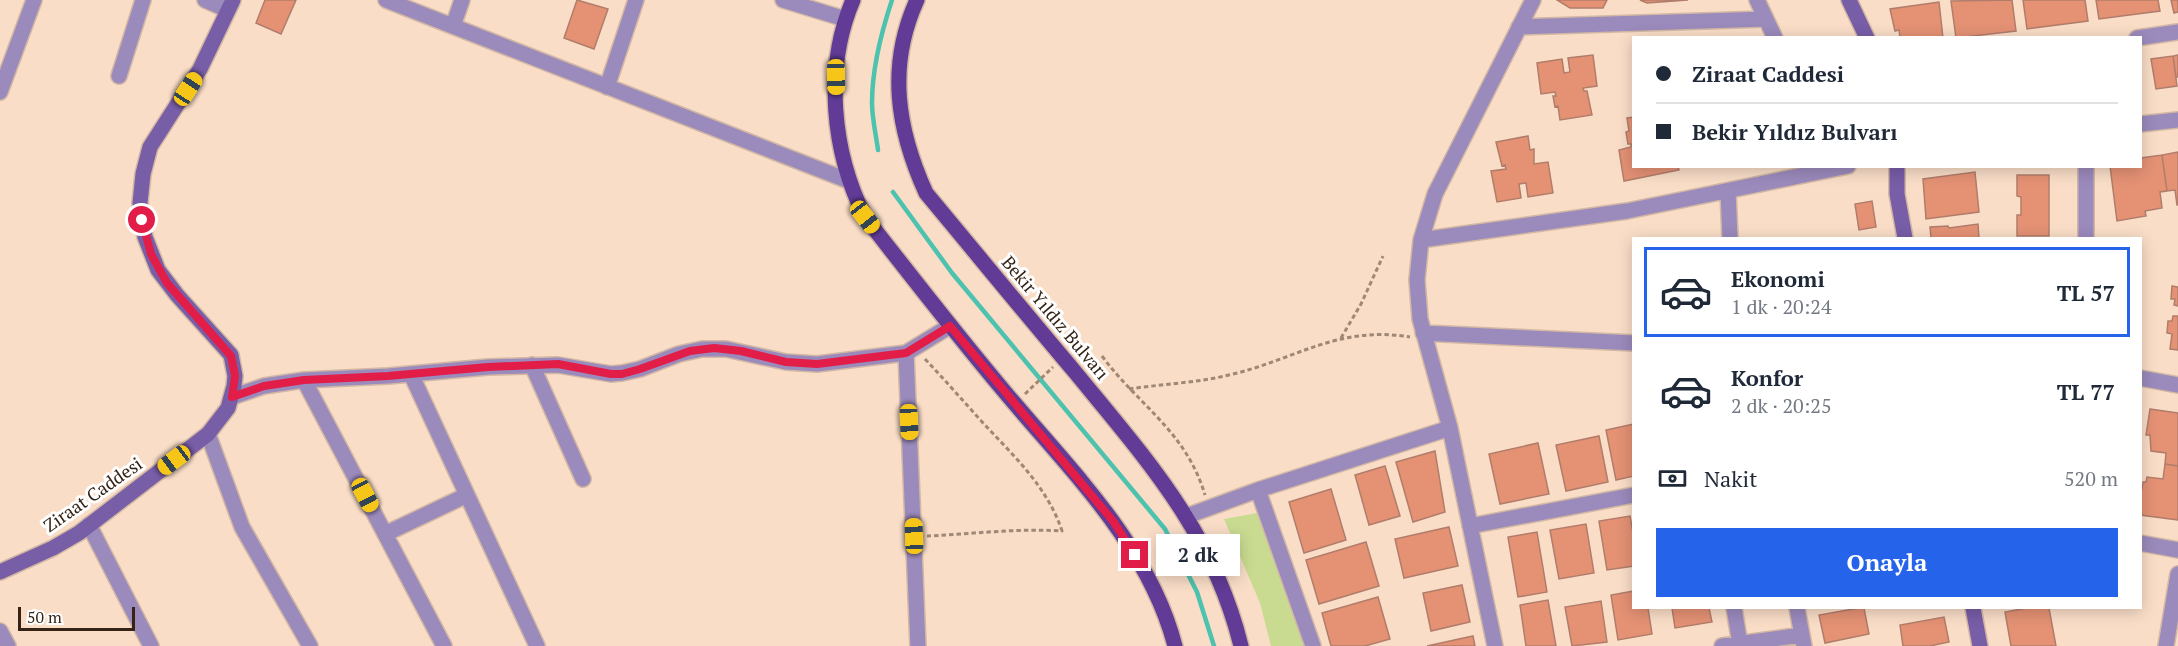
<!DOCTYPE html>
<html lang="tr">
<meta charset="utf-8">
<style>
body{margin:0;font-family:"PT Serif",serif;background:#f2f2f3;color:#1f2937;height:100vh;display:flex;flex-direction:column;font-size:22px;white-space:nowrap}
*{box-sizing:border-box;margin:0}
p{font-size:20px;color:#747a83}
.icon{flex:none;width:33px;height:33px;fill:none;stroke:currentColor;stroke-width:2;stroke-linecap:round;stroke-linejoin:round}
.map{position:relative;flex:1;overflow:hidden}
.side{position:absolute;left:1632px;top:237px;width:510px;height:372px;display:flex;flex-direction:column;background:#fff;border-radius:0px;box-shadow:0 3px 15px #0003}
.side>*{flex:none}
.top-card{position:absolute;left:1632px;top:36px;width:510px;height:132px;border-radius:0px;box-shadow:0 3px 15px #0003;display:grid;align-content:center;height:132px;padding:0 24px;background:#fff}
.scale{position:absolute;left:18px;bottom:15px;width:117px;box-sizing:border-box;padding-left:6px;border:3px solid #352416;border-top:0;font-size:16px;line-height:21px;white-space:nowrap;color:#352416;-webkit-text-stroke:4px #fff;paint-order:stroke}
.end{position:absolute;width:27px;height:27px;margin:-14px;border:8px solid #e11d48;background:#fff;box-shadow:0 0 0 3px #fff}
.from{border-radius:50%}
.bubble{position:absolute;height:42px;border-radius:0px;background:#fff;box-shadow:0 3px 15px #0003;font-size:20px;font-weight:700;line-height:42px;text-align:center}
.car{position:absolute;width:18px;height:36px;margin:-18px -9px;border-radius:8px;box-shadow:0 0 4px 2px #0007;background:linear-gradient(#f5c518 24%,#345 0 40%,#f5c518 0 76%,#345 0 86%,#f5c518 0)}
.top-card b{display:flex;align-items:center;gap:21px;height:57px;font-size:22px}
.top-card b+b{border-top:2px solid #e0e1e3}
.top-card i{width:15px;height:15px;background:#1f2937}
ul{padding:10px 0 0;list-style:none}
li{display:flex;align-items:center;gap:18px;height:90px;margin:0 12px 9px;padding:0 12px;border:3px solid transparent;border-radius:0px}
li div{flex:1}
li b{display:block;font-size:22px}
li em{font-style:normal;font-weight:700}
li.selected{border-color:#2563eb}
li>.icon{width:54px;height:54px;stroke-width:1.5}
.pay{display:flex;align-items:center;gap:15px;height:66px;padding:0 24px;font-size:22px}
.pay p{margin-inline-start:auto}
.primary-button{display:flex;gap:12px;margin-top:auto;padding:12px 24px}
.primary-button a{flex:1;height:69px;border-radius:0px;background:#2563eb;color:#fff;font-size:24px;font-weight:700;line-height:69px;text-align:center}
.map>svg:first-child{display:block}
.green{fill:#c9db91}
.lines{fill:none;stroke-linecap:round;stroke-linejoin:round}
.stream{stroke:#4dc2ae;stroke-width:4.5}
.building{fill:#e49174;stroke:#b17d6b;stroke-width:1.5}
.street-casing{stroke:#d2b8a4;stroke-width:18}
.secondary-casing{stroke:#d2b8a4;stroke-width:18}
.primary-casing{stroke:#d2b8a4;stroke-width:18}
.path{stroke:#9f8875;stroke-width:3;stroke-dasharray:4.5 3;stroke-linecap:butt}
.street{stroke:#9b8abc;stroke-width:15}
.secondary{stroke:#785da7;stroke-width:15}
.primary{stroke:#613b96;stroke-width:15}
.route{stroke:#e11d48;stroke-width:8}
.labels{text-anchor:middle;stroke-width:6;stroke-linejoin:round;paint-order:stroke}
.street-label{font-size:18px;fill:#352416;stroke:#fff}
</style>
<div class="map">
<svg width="2178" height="646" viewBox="0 0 2178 646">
<rect width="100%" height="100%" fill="#f9ddc7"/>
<path class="green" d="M1257,513L1279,540L1312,646H1271L1260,603L1224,519Z"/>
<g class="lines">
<path class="stream" d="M878,150C876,135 872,118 872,103C872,68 881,33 892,0
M893,192L952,273L1165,529L1197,592L1214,646"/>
</g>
<path class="building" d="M265,0H296L281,34L256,23Z
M577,0L608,9L594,49L564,38Z
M1557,0H1607L1603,8H1570Z
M1640,0H1688L1647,3Z
M2012,0L2016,31L1956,38L1951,1Z
M2023,0H2085L2088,21L2027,29Z
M2096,0H2158L2160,11L2099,19Z
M2171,0H2178V12L2174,13Z
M1939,2L1943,38H1900L1899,30L1895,31L1890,9Z
M1593,55L1597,86L1583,88L1584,91H1587L1592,115L1560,120L1558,106L1555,107L1553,96H1556L1555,92L1541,94L1537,63L1562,59L1564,73L1570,72L1568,58Z
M2178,55V77H2176L2173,56Z
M2173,56L2177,86L2156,89L2151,59Z
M1634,117V166H1678L1679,170L1624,181L1619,150L1631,147V144H1628L1626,132L1629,131L1627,118Z
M1528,136L1530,150L1534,149V164L1548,162L1553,193L1528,197L1526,183L1519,184L1521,198L1497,202L1491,171L1506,169L1505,165L1502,166L1496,142Z
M2178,152V205H2177L2175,190L2167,191L2162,155Z
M2162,155L2167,191L2160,192L2162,208L2145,211L2146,216L2117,221L2110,166H2140L2141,158Z
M1975,172L1979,212L1926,219L1923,179Z
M2017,175H2049V236H2017V215H2021V197L2017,196Z
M1872,201L1876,227L1859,230L1855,204Z
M1978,224L1979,238H1931L1930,227L1948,226L1949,228Z
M2172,286L2178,287V306L2174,305L2175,299H2171Z
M2173,316H2178V350L2170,349L2172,334L2167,333L2168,321H2172Z
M2150,409L2178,413V466L2165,464L2166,453L2151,451L2150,435H2146Z
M1634,424V476L1616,480L1606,430Z
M1599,436L1608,482L1566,491L1556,445Z
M1538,443L1549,494L1500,504L1489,454Z
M1435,451L1445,512L1413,522L1396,462Z
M2165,464L2178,466V520L2140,515V488L2142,489L2143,482H2146L2147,477L2163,479Z
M1385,466L1400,516L1369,525L1355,475Z
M1331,489L1346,540L1304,553L1289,502Z
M1630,516L1634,538V566L1607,570L1599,521Z
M1586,524L1594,573L1559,579L1550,530Z
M1449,527L1458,566L1404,578L1395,539Z
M1537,532L1547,592L1518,597L1508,537Z
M1366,542L1379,586L1319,604L1306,560Z
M1462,585L1470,622L1431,631L1423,593Z
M1634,591V608H1648L1652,634L1618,640L1611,595Z
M1378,597L1390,639L1365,646H1331L1322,613Z
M1548,600L1556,646H1526L1520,605Z
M1601,601L1607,642L1572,646L1565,607Z
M1672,608H1709L1712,622L1675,628Z
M1859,608H1864L1869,634L1825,643L1819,615Z
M2027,608H2049L2056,646H2011L2005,612Z
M1944,617L1949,642L1930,646H1903L1900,625Z
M1473,636L1475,646H1427Z"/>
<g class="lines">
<defs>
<path id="street" d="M205,0L228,10
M386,0L849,181
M783,0L845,19
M1757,0L1775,38
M453,26L462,0
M1519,27L1766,19
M2137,38L2178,32
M119,76L143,0
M607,87L636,0
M0,92L34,0
M2140,124L2178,120
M2086,166V238
M1728,191L1730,238
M1421,240L1627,211L1848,166
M1423,333L1634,343
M906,353L918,646
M532,365L583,479
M411,374L537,646
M2140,378L2178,385
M304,380L444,646
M232,397L264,386L304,380L388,376L488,367L558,365L611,374L622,373L640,369L679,354L702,349H726L786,362L817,364L906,353L950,326
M208,434L242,527L310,646
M1258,490L1313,646
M1187,516L1258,490L1450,428
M89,525L151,646
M1470,526L1634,495
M385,534L467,495
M2140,543L2178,550
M1734,608L1740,644
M1797,608L1804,646
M0,631L8,646
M1495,646L1450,428L1420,319L1417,280L1421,240L1435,194L1533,0
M1722,646L1802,635
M2166,646L2178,574"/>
<path id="secondary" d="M1849,0L1867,38
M1897,166V194L1905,238
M0,572L53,548L79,533L208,434L228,408L234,386L235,376L231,355L177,295L158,270L145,237L140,203L143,174L150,147L200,69L233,0
M1973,608L1980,646"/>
<path id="primary" d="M853,0C824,68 832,152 865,217C911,276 956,334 1004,391C1069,469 1149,545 1175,646
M917,0C887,66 897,129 926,193C976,253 1025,313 1075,372C1147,460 1213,532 1241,646"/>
</defs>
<use href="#street" class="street-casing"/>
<use href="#secondary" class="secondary-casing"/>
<use href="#primary" class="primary-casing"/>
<path class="path" d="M1341,338L1361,304L1383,256
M1102,356C1138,405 1186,431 1205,495
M925,359C945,380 964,402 984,424C1014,456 1048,488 1062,531C1017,528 972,534 927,536
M1129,389C1162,384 1196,383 1229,375C1295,360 1337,325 1410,337
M1025,394L1053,367"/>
<use href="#street" class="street"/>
<use href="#secondary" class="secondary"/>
<use href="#primary" class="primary"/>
</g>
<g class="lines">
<path class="route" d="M142,220L151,254L167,283L231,356L235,376L232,397L264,386L304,380L388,376L488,367L558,364L611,374H622L640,369L690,351L714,348L741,351L786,362L817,364L906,353L950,326L1113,521L1135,555"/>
</g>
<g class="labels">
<g class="street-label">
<text transform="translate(1055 318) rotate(50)" y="6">Bekir Yıldız Bulvarı</text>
<text transform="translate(93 495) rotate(-35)" y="6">Ziraat Caddesi</text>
</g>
</g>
</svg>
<div class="scale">50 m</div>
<i class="end from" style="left:142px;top:220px"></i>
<i class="end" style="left:1135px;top:555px"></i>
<div class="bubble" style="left:1156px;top:534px;width:84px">2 dk</div>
<i class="car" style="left:836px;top:77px;rotate:179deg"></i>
<i class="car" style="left:188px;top:89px;rotate:33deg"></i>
<i class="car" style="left:865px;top:217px;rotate:142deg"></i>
<i class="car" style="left:909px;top:422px;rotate:177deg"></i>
<i class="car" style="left:174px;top:460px;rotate:233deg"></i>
<i class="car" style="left:365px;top:495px;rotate:152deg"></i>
<i class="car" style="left:914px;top:536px;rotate:358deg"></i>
<div class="top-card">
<b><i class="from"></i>Ziraat Caddesi</b>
<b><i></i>Bekir Yıldız Bulvarı</b>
</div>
<section class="side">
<ul>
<li class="selected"><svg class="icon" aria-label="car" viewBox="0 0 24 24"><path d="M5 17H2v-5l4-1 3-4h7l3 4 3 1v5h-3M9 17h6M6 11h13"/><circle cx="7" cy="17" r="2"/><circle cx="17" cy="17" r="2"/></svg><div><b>Ekonomi</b><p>1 dk · 20:24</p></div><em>TL 57</em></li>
<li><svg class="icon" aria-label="car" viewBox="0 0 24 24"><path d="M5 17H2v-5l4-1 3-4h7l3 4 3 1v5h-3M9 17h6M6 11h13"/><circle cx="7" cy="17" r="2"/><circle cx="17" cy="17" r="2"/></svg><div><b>Konfor</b><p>2 dk · 20:25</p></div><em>TL 77</em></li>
</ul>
<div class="pay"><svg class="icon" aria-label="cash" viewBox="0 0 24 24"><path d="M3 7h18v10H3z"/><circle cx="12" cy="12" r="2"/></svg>Nakit<p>520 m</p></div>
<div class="primary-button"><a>Onayla</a></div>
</section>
</div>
